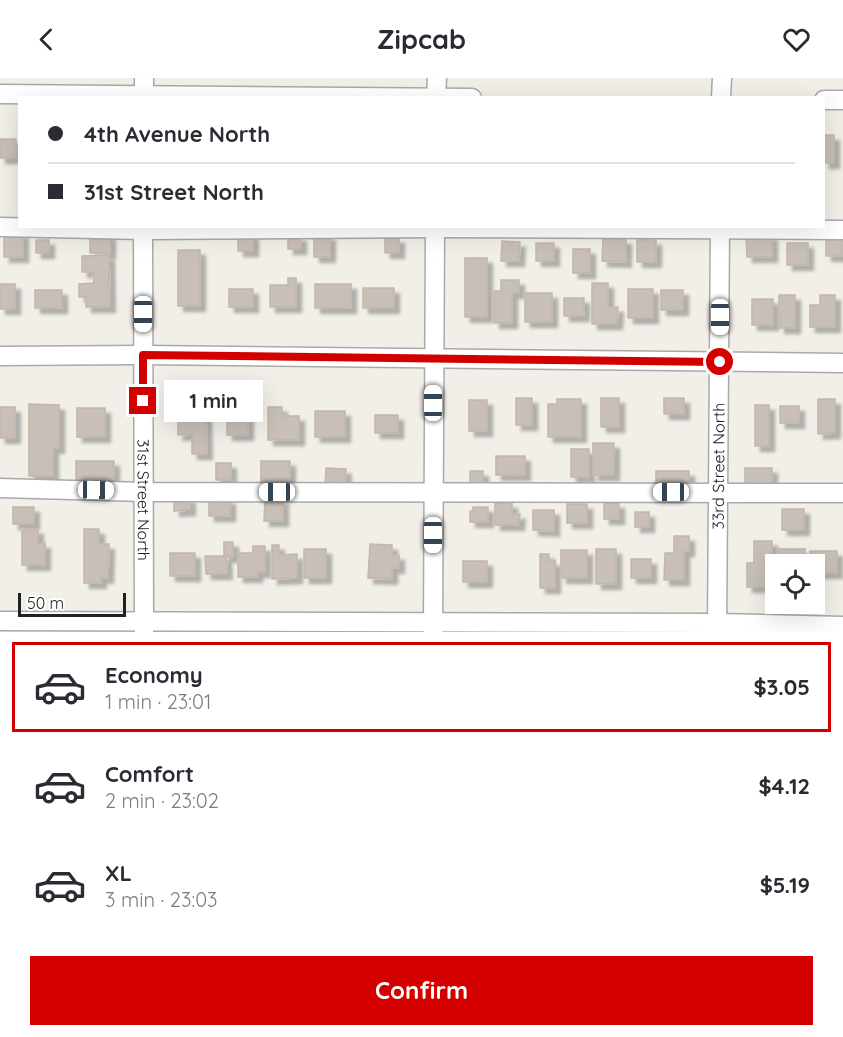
<!DOCTYPE html>
<meta charset="utf-8">
<style>
body{margin:0;font-family:Quicksand,sans-serif;background:#f2f2f3;color:#2b2b33;height:100vh;display:flex;flex-direction:column;font-size:22px;white-space:nowrap}
*{box-sizing:border-box;margin:0}
p{font-size:20px;color:#7c7c81}
.icon{flex:none;width:33px;height:33px;fill:none;stroke:currentColor;stroke-width:2;stroke-linecap:round;stroke-linejoin:round}
.map{position:relative;height:554px;overflow:hidden}
.panel{display:flex;flex-direction:column;background:#fff;flex:1}
.panel>*{flex:none}
.hud{position:absolute;left:18px;top:18px;width:807px;height:132px;border-radius:0px;box-shadow:0 6px 24px #0002;display:grid;align-content:center;height:132px;padding:0 30px;background:#fff}
.tools{position:absolute;left:765px;top:476px;display:grid;gap:12px}
.tools a{display:grid;place-items:center;width:60px;height:60px;border-radius:0px;background:#fff;box-shadow:0 6px 24px #0002;font-size:30px}
.scale{position:absolute;left:18px;bottom:15px;width:108px;box-sizing:border-box;padding-left:6px;border:3px solid #222;border-top:0;font-size:16px;line-height:21px;white-space:nowrap;color:#222;-webkit-text-stroke:4px #fff;paint-order:stroke}
.end{position:absolute;width:27px;height:27px;margin:-14px;border:8px solid #d40000;background:#fff;box-shadow:0 0 0 3px #fff}
.from{border-radius:50%}
.bubble{position:absolute;height:42px;border-radius:0px;background:#fff;box-shadow:0 6px 24px #0002;font-size:20px;font-weight:700;line-height:42px;text-align:center}
.car{position:absolute;width:18px;height:36px;margin:-18px -9px;border-radius:8px;box-shadow:0 0 4px 2px #0007;background:linear-gradient(#fff 24%,#345 0 40%,#fff 0 76%,#345 0 86%,#fff 0)}
.hud b{display:flex;align-items:center;gap:21px;height:57px;font-size:22px}
.hud b+b{border-top:2px solid #e1e1e2}
.hud i{width:15px;height:15px;background:#2b2b33}
ul{padding:10px 0 0;list-style:none}
li{display:flex;align-items:center;gap:18px;height:90px;margin:0 12px 9px;padding:0 18px;border:3px solid transparent;border-radius:0px}
li div{flex:1}
li b{display:block;font-size:22px}
li em{font-style:normal;font-weight:700}
li.on{border-color:#d40000}
li>.icon{width:54px;height:54px;stroke-width:1.5}
.primary-button{display:flex;gap:12px;margin-top:auto;padding:12px 30px}
.primary-button a{flex:1;height:69px;border-radius:0px;background:#d40000;color:#fff;font-size:24px;font-weight:700;line-height:69px;text-align:center}
header{display:flex;justify-content:space-between;align-items:center;height:78px;padding:0 30px;background:#fff;font-size:27px;font-weight:700}
.map>svg:first-child{display:block}
.building{fill:#c7bfb8;stroke:#c4b6ab;stroke-width:1.5;filter:url(#shadow)}
.lines{fill:none;stroke-linecap:round;stroke-linejoin:round}
.minor-casing{stroke:#a9a9a9;stroke-width:21}
.minor{stroke:#fff;stroke-width:18}
.route{stroke:#d40000;stroke-width:8}
.labels{text-anchor:middle;stroke-width:6;stroke-linejoin:round;paint-order:stroke}
.street-label{font-size:16px;fill:#222;stroke:#fff}
</style>
<header><svg class="icon" aria-label="back" viewBox="0 0 24 24"><path d="M15 5l-7 7 7 7"/></svg>Zipcab<svg class="icon" aria-label="heart" viewBox="0 0 24 24"><path d="M12 20l-8-8c-3-5 5-10 8-4 3-6 11-1 8 4z"/></svg></header>
<div class="map">
<svg width="843" height="554" viewBox="0 0 843 554">
<defs>
<filter id="shadow"><feDropShadow dx="5.5" dy="5.5" stdDeviation="1.5" flood-color="#0004"/></filter>
</defs>
<rect width="100%" height="100%" fill="#f2efe9"/>
<path class="building" d="M824,57H834V85H824Z
M0,61H16V80H0Z
M4,155H23V179H4Z
M90,156H110V175H90Z
M238,156H253V173H238Z
M314,157H330V179H314Z
M746,157H772V179H747Z
M826,157H842V178H826Z
M288,158H301V171H288Z
M385,160H399V175H385Z
M603,161H626V184L602,183Z
M36,162H49V175H36Z
M637,162H656V184H637Z
M502,163L520,164L519,183H501Z
M536,165H554V183H536Z
M787,165H808V187H787Z
M573,171H590V195H573Z
M178,172H200V228H178Z
M109,177L110,229H86V219H79V206L94,205L93,194H82V178Z
M465,180H487V239H465Z
M288,200H296V229H270V207H288Z
M501,202H519V215H512V245H494V213H501Z
M592,205H608V229H618L617,246H592Z
M0,206H15V231H0Z
M315,206H351V230H315Z
M363,210H394V230H363Z
M229,211H253V229H229Z
M628,211H653V240H628Z
M35,212H62V230H35Z
M661,212H683V232H661Z
M525,215H552V244H525Z
M779,217H795V250H779Z
M820,217H835V249H810V227H820Z
M564,220H584V238H564Z
M752,221H773V247H752Z
M516,320H532V347H516Z
M601,320H619V349H601Z
M664,320H684V336H664Z
M557,321H581V359H548V326H557Z
M818,321H835V355L818,356Z
M469,322H487V353H469Z
M29,326L59,327V370H53V398H29Z
M755,327H769V368H755Z
M780,328H799V345H780Z
M0,329H15V360H0Z
M268,329H282V338H299V362H268Z
M77,330H105V359H77Z
M315,333H345V359H315Z
M178,334H206L207,376H192V356L178,357Z
M227,334H248V357H227Z
M375,337H398V355H375Z
M593,365H614V397H593Z
M571,371H589V399H571Z
M496,378H525V397H496Z
M76,383H114V406H76Z
M261,383H290V407H261Z
M216,385H231V402H216Z
M326,390L346,391L345,410L325,409Z
M745,390H772V409H745Z
M470,393H483V406H470Z
M656,393H689V409H656Z
M174,420H190V432L174,433Z
M209,421H230V438H209Z
M265,421L283,422V443H264Z
M495,425H512V436H520L519,447H495Z
M604,425H619V441H604Z
M567,426H587V445H567Z
M13,429H34V446H13Z
M473,429H488V444H470V433H473Z
M782,431H804V452H782Z
M533,432H554V453L533,452Z
M635,434H649V449H635Z
M22,451H38V465H45V487H22Z
M84,451H99V466H109L108,500L101,499V505H84Z
M674,458H689V473H684V502H664L665,475H674Z
M754,463H772V509H747V485H754Z
M224,464H233V479H226L227,496H206L205,478H224Z
M370,466L392,467V477H399V490H392V501L368,500Z
M272,467H279V477L297,476V500L272,501Z
M253,468H265V494H257V499H238V475H253Z
M304,471H326V500H304Z
M596,471H616V506H596Z
M778,471H805V486H778Z
M561,472H587V500H561Z
M810,473H837V495H814V486H810Z
M170,475H195V498H170Z
M540,476H549V483H555V510H540Z
M631,481H651V500H631Z
M463,483H487V504H463Z"/>
<g class="lines">
<defs>
<g id="minor">
<path d="M0,16L472,20"/>
<path d="M144,20V0"/>
<path d="M436,20L437,0"/>
<path d="M721,20L722,0"/>
<path d="M824,22H843"/>
<path id="s1" d="M143,148L144,554"/>
<path d="M0,149L143,152L435,150L843,152"/>
<path d="M0,278L143,277L843,285"/>
<path d="M0,410L144,414L843,415"/>
<path d="M0,543L717,545L843,548"/>
<path d="M433,554L435,148"/>
<path id="s2" d="M717,554L720,148"/>
</g>
</defs>
<use href="#minor" class="minor-casing"/>
<use href="#minor" class="minor"/>
</g>
<g class="lines">
<path class="route" d="M143,323V277L720,284"/>
</g>
<g class="labels">
<g class="street-label">
<text dy="6" stroke="none"><textPath href="#s2" startOffset="166">33rd Street North</textPath></text>
<text dy="6" stroke="none"><textPath href="#s1" startOffset="274">31st Street North</textPath></text>
</g>
</g>
</svg>
<div class="tools">
<a><svg class="icon" aria-label="locate" viewBox="0 0 24 24"><circle cx="12" cy="12" r="6"/><path d="M12 2v4M12 18v4M2 12h4M18 12h4"/></svg></a>
</div>
<div class="scale">50 m</div>
<i class="end from" style="left:720px;top:284px"></i>
<i class="end" style="left:143px;top:323px"></i>
<div class="bubble" style="left:164px;top:302px;width:99px">1 min</div>
<i class="car" style="left:143px;top:236px;rotate:180deg"></i>
<i class="car" style="left:720px;top:239px;rotate:180deg"></i>
<i class="car" style="left:433px;top:325px;rotate:0deg"></i>
<i class="car" style="left:96px;top:412px;rotate:91deg"></i>
<i class="car" style="left:277px;top:414px;rotate:270deg"></i>
<i class="car" style="left:671px;top:414px;rotate:270deg"></i>
<i class="car" style="left:433px;top:457px;rotate:180deg"></i>
<div class="hud">
<b><i class="from"></i>4th Avenue North</b>
<b><i></i>31st Street North</b>
</div>
</div>
<section class="panel">
<ul>
<li class="on"><svg class="icon" aria-label="car" viewBox="0 0 24 24"><path d="M5 17H2v-5l4-1 3-4h7l3 4 3 1v5h-3M9 17h6M6 11h13"/><circle cx="7" cy="17" r="2"/><circle cx="17" cy="17" r="2"/></svg><div><b>Economy</b><p>1 min · 23:01</p></div><em>$3.05</em></li>
<li><svg class="icon" aria-label="car" viewBox="0 0 24 24"><path d="M5 17H2v-5l4-1 3-4h7l3 4 3 1v5h-3M9 17h6M6 11h13"/><circle cx="7" cy="17" r="2"/><circle cx="17" cy="17" r="2"/></svg><div><b>Comfort</b><p>2 min · 23:02</p></div><em>$4.12</em></li>
<li><svg class="icon" aria-label="car" viewBox="0 0 24 24"><path d="M5 17H2v-5l4-1 3-4h7l3 4 3 1v5h-3M9 17h6M6 11h13"/><circle cx="7" cy="17" r="2"/><circle cx="17" cy="17" r="2"/></svg><div><b>XL</b><p>3 min · 23:03</p></div><em>$5.19</em></li>
</ul>
<div class="primary-button"><a>Confirm</a></div>
</section>
